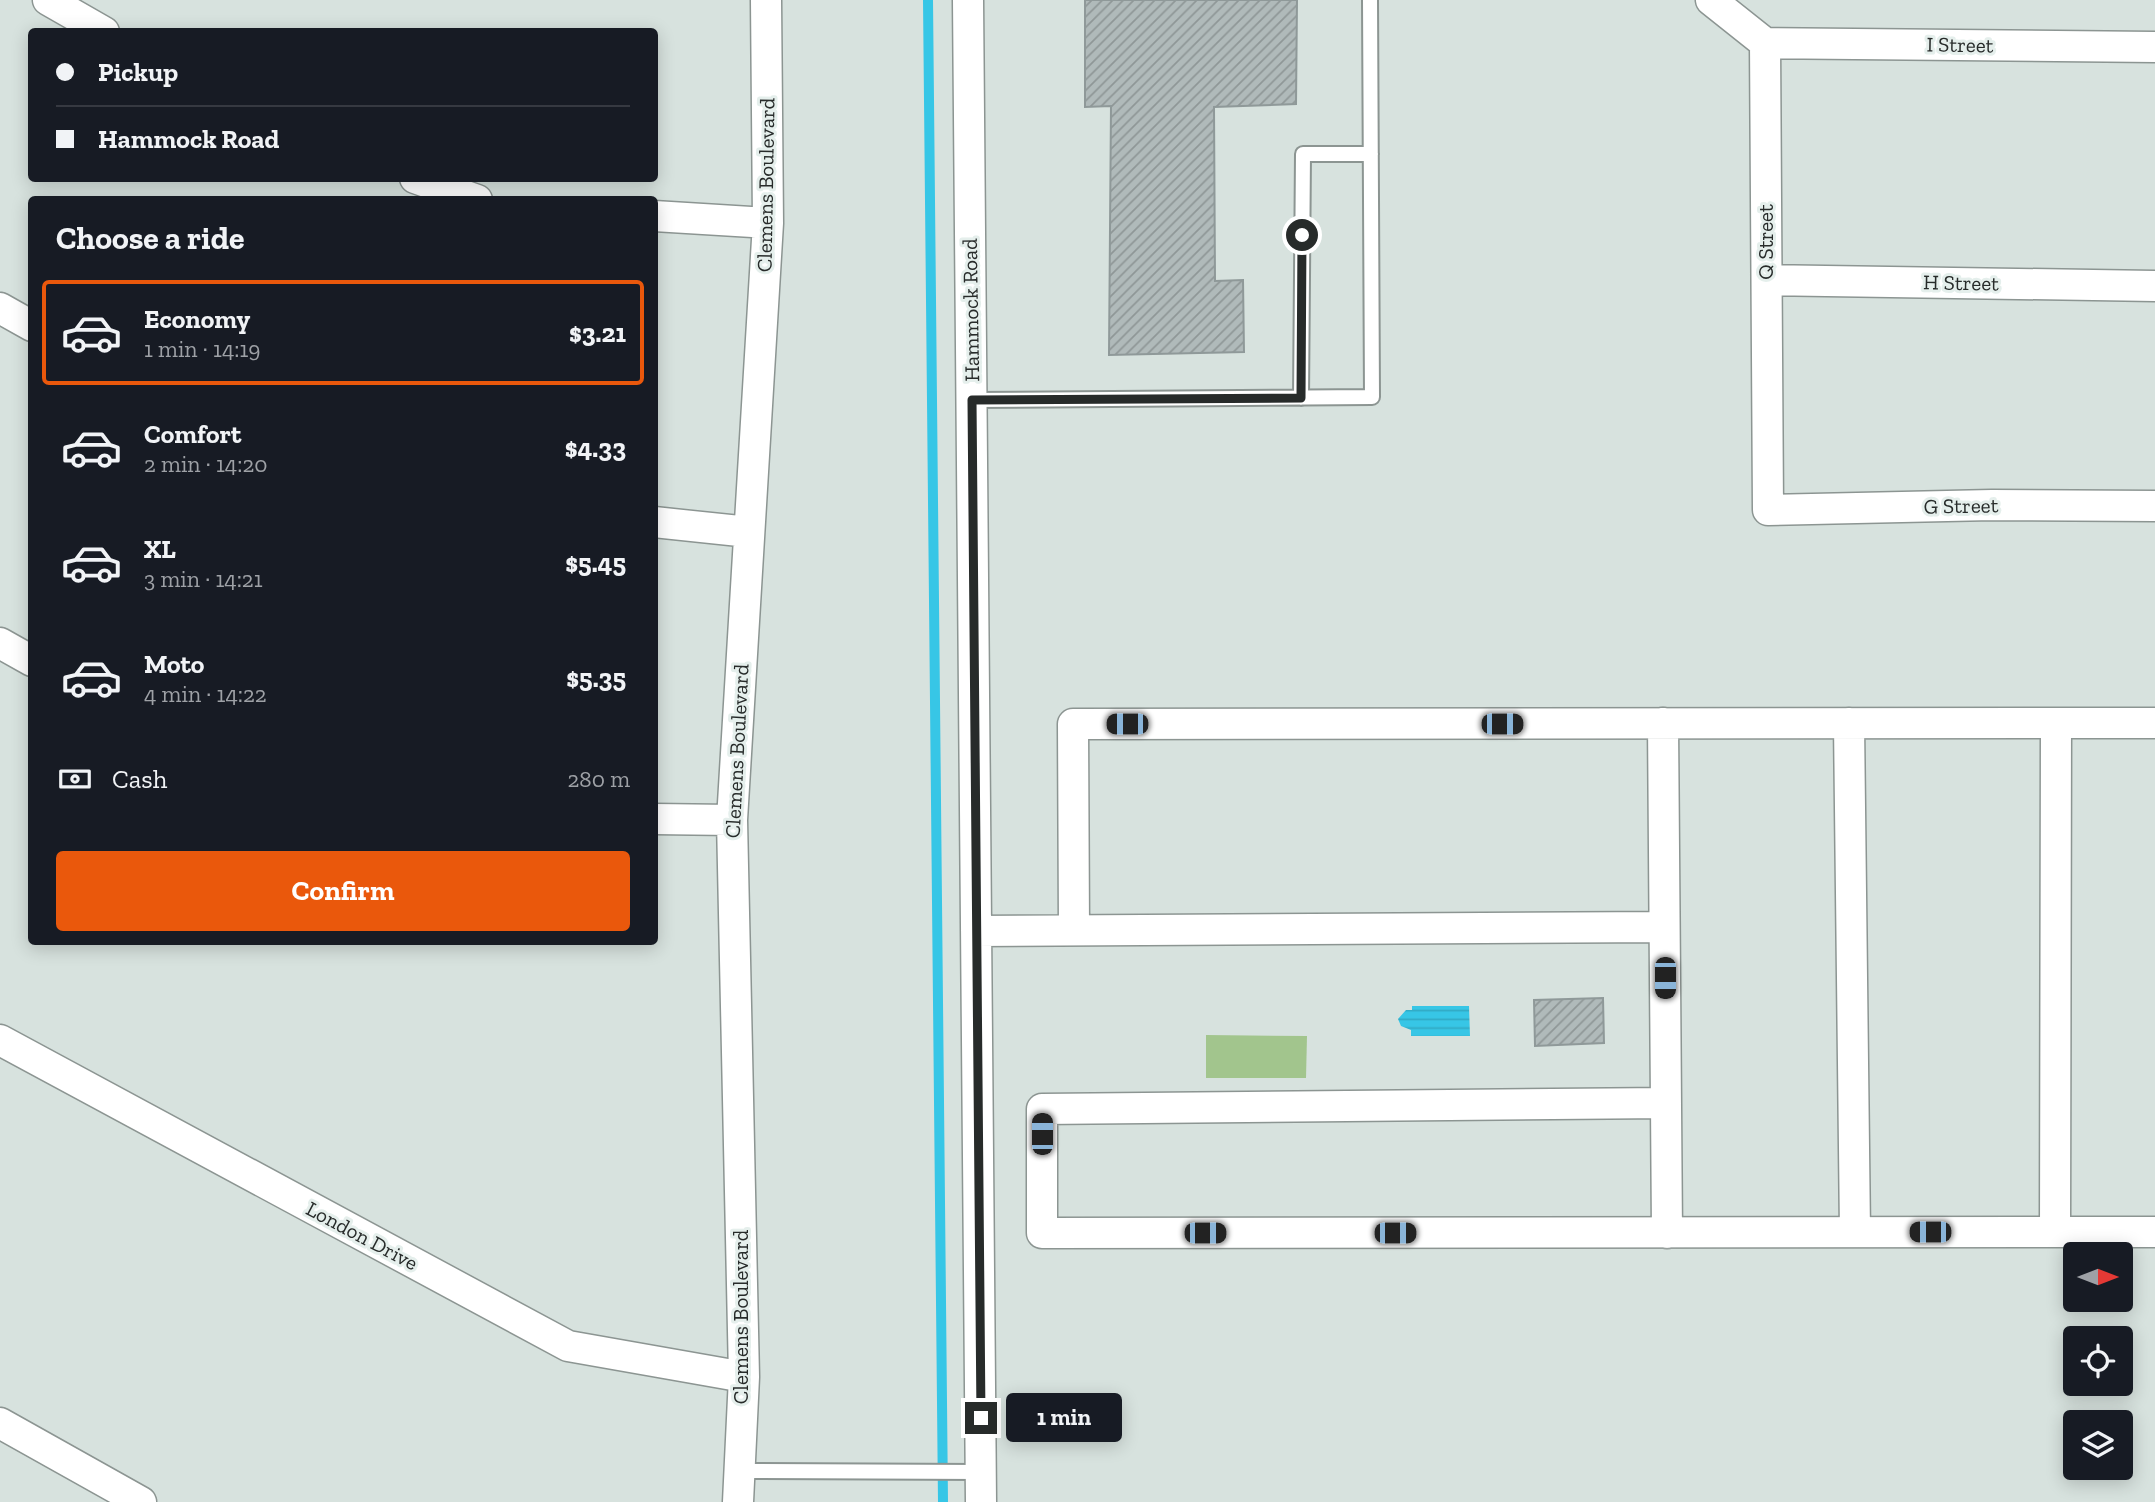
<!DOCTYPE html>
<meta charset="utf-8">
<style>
body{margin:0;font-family:"Zilla Slab",serif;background:#242831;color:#f1f3f6;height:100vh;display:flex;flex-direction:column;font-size:26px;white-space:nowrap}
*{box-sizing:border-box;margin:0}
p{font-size:23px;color:#9ea1a6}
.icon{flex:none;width:38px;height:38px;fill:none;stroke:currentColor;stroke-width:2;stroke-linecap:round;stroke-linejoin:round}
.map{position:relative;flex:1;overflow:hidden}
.panel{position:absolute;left:28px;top:196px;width:630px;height:749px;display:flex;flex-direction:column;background:#171b24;border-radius:7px;box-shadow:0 4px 18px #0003}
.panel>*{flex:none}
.guide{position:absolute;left:28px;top:28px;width:630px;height:154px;border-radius:7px;box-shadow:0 4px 18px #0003;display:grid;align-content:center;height:154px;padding:0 28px;background:#171b24}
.needle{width:46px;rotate:90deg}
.fabs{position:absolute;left:2063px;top:1242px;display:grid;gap:14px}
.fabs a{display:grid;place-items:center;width:70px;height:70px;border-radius:7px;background:#171b24;box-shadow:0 4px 18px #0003;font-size:35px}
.end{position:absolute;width:32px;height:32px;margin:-16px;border:9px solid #272b2a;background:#fff;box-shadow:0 0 0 4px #fff}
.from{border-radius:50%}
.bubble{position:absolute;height:49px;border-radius:7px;background:#171b24;box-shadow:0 4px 18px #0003;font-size:23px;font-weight:800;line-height:49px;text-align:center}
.car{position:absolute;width:21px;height:42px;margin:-21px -10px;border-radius:9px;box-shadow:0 0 5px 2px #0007;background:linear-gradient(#222 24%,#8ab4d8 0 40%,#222 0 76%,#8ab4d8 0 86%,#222 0)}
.guide b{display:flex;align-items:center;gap:24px;height:66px;font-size:26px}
.guide b+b{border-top:2px solid #363941}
.guide i{width:18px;height:18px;background:#f1f3f6}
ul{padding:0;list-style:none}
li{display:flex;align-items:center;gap:21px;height:105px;margin:0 14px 10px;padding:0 14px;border:4px solid transparent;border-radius:7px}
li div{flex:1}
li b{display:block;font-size:26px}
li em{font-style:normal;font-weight:800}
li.on{border-color:#ea580c}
li>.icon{width:63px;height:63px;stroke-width:1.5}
h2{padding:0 28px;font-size:32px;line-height:84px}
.pay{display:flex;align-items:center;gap:18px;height:77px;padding:0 28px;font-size:26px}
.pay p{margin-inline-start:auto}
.cta{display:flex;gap:14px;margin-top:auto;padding:14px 28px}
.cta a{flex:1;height:80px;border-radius:7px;background:#ea580c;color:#fff;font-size:28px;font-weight:800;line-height:80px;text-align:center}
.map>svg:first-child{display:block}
.garden{fill:#a2c58d}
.water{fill:url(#water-rules)}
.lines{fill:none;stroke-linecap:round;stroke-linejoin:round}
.stream{stroke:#37c6e6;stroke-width:10}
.building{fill:url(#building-hatch);stroke:#8f9999;stroke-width:2}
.service-casing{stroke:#8c9592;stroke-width:18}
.minor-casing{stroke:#8c9592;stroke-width:33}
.service{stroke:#fff;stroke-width:14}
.minor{stroke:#fff;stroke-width:30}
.route{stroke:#272b2a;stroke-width:9}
.labels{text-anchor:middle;stroke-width:6;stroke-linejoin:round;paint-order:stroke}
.street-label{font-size:21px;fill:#272b2a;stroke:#e5efec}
</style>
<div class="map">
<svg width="2155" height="1502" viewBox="0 0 2155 1502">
<defs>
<pattern id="water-rules" width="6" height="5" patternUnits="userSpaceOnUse" patternTransform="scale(1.75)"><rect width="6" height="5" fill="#37c6e6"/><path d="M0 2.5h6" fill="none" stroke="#31aac5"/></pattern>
<pattern id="building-hatch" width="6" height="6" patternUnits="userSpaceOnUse" patternTransform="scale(1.75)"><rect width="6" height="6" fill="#b0baba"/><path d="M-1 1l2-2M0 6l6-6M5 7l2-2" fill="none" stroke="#8f9797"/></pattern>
</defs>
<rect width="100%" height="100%" fill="#d7e2de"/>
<path class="garden" d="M1206,1035L1307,1036L1306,1078H1206Z"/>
<path class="water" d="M1412,1006H1469L1470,1036H1411V1030L1401,1026L1398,1019L1406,1010H1412Z"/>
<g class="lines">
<path class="stream" d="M928,0L943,1502"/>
</g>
<path class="building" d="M1085,0H1297L1296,104L1214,107L1215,281L1243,280L1244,352L1109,355L1111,106L1085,107Z
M1603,998L1604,1043L1535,1046L1534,1000Z"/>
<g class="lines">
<defs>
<path id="service" d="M1301,398L1303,154H1371
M972,400L1372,397L1370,0
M739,1471L981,1472"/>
<path id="minor" d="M48,0L104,32
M968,0L981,1502
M1711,0L1765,43
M1765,43L1768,510L1992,505L2155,506
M1765,43L2155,47
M415,178L477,200
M654,216L768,223
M1767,280L2155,286
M0,308L32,326
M654,522L749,532
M0,643L32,661
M1663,723L1667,1233
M1849,723L1855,1232
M654,819L732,820
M1074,930L1073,724L2155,723
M976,931L1664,927
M0,1040L568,1346L744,1377
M1666,1103L1042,1109V1233L2155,1232
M2055,1232L2056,723
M0,1423L141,1502
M738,1502L744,1377L732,820L768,223L766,0"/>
</defs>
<use href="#service" class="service-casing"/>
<use href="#minor" class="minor-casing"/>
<use href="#service" class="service"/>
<use href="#minor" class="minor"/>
</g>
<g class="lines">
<path class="route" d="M981,1418L972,400L1301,398L1302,235"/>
</g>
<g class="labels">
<g class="street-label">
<text transform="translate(1960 45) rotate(1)" y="7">I Street</text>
<text transform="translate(766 185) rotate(-89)" y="7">Clemens Boulevard</text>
<text transform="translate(1766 242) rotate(-90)" y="7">Q Street</text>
<text transform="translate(1961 283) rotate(1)" y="7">H Street</text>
<text transform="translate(971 310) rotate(-91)" y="7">Hammock Road</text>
<text transform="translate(1961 506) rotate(-1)" y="7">G Street</text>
<text transform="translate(737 751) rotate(-87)" y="7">Clemens Boulevard</text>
<text transform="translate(362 1236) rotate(28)" y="7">London Drive</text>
<text transform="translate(741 1317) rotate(-90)" y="7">Clemens Boulevard</text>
</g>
</g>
</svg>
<div class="fabs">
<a><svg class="needle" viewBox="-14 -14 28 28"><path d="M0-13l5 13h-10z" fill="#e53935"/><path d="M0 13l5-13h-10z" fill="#9ea1a6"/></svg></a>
<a><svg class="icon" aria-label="locate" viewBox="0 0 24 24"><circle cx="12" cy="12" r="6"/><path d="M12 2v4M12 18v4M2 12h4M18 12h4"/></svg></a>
<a><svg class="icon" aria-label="layers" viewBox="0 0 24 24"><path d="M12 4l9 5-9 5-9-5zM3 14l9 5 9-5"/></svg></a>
</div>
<i class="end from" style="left:1302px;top:235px"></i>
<i class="end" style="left:981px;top:1418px"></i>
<div class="bubble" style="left:1006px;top:1393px;width:116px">1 min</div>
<i class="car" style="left:1127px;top:724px;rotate:270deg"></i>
<i class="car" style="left:1502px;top:724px;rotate:90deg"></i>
<i class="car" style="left:1665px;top:978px;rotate:180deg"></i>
<i class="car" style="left:1042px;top:1134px;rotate:0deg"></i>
<i class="car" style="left:1930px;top:1232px;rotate:270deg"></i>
<i class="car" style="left:1205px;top:1233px;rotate:90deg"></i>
<i class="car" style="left:1395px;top:1233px;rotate:90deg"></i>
<div class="guide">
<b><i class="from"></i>Pickup</b>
<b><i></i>Hammock Road</b>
</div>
<section class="panel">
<h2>Choose a ride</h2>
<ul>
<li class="on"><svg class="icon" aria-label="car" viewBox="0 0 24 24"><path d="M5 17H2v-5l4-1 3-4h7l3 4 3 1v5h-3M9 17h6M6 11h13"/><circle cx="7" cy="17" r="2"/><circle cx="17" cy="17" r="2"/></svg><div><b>Economy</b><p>1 min · 14:19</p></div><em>$3.21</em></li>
<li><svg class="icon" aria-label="car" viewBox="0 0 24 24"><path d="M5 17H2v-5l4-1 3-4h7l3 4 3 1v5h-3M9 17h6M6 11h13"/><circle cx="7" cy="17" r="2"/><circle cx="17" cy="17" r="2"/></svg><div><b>Comfort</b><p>2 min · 14:20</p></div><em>$4.33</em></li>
<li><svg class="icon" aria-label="car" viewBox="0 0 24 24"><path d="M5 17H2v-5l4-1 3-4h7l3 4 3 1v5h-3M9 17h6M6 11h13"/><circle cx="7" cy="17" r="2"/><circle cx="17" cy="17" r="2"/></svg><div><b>XL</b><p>3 min · 14:21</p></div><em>$5.45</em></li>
<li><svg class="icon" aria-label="car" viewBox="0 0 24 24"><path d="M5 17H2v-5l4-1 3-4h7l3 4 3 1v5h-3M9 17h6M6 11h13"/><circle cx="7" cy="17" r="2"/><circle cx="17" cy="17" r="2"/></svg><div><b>Moto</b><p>4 min · 14:22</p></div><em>$5.35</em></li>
</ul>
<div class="pay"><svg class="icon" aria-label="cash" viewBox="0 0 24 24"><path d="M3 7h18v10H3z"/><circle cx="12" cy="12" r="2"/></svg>Cash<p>280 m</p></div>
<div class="cta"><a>Confirm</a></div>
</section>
</div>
